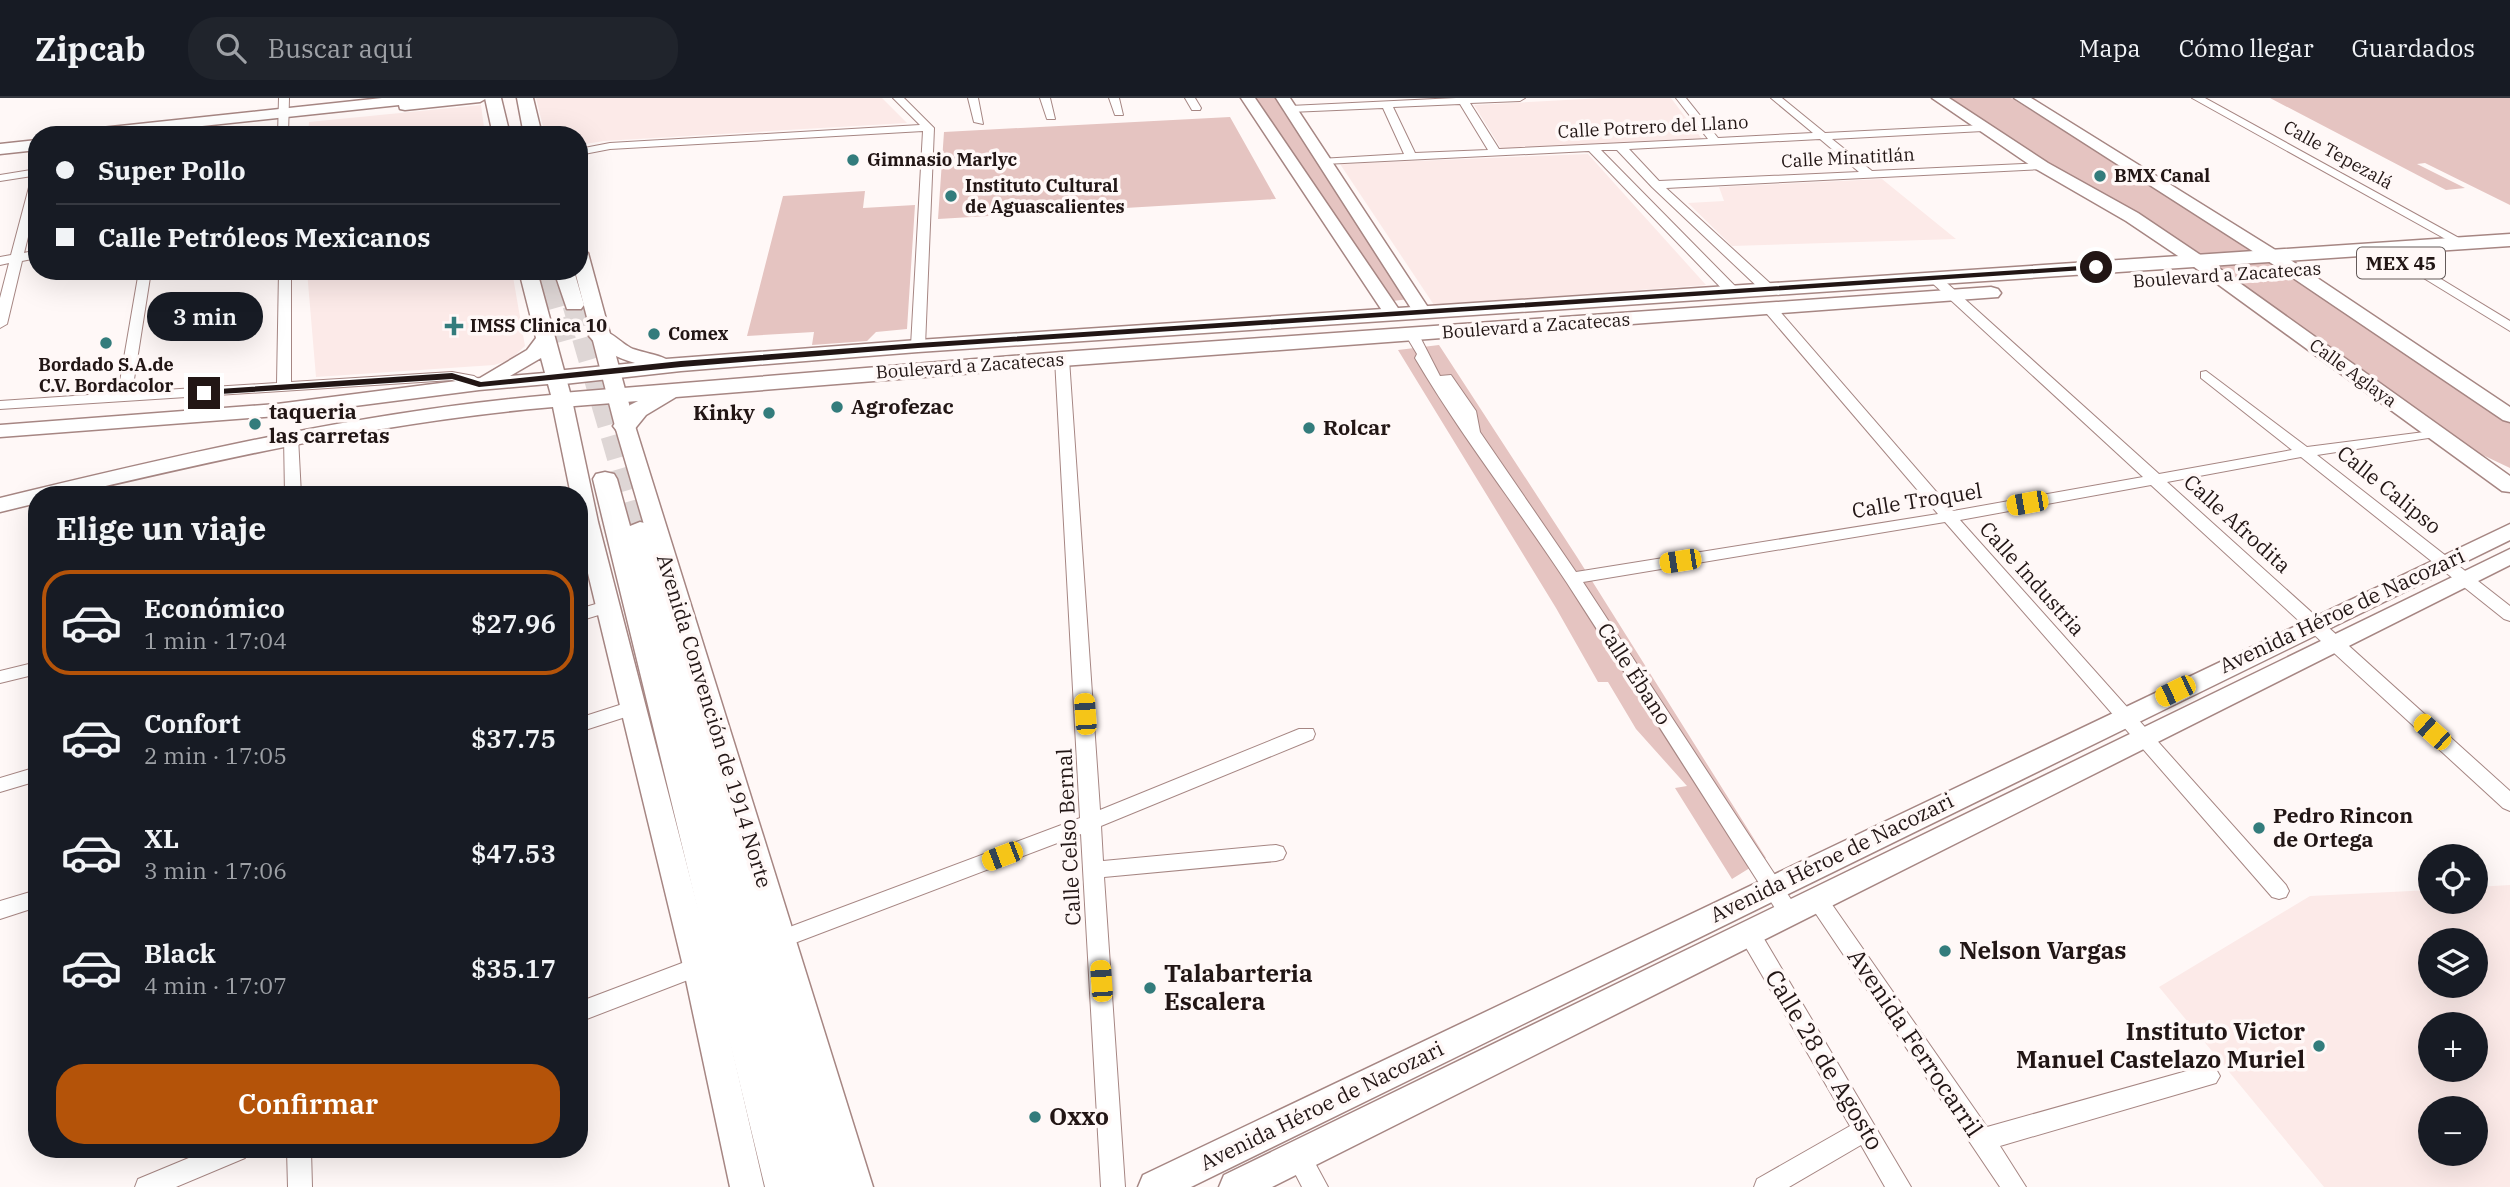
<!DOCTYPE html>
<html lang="es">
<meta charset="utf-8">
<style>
body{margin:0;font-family:"IBM Plex Serif",serif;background:#20242c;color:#f1f3f6;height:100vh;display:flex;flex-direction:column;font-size:26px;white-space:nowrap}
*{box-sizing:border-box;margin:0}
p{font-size:23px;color:#9ea1a6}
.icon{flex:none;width:38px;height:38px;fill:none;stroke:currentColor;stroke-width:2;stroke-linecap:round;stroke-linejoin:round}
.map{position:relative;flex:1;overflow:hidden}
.panel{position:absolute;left:28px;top:388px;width:560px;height:672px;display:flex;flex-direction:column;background:#171b24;border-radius:28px;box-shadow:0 7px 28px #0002}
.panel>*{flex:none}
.banner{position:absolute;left:28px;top:28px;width:560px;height:154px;border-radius:28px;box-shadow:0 7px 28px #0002;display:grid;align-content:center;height:154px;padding:0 28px;background:#171b24}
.fabs{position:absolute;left:2418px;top:746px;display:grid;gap:14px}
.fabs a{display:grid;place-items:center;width:70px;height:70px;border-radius:50%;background:#171b24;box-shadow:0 7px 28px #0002;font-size:35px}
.end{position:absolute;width:32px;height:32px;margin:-16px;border:9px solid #221615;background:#fff;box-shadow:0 0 0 4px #fff}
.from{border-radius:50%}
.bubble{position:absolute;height:49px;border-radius:24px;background:#171b24;box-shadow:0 7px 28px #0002;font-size:23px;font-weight:600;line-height:49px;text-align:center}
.car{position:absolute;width:21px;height:42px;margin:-21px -10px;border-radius:9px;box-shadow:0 0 5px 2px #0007;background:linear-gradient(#f5c518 24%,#345 0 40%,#f5c518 0 76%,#345 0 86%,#f5c518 0)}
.banner b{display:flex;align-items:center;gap:24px;height:66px;font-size:26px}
.banner b+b{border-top:2px solid #363941}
.banner i{width:18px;height:18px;background:#f1f3f6}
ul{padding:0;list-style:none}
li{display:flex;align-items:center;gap:21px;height:105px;margin:0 14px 10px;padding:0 14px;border:4px solid transparent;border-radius:28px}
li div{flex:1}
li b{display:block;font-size:26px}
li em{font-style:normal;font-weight:600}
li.active{border-color:#b45309}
li>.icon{width:63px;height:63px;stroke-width:1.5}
h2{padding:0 28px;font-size:32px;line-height:84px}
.primary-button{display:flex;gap:14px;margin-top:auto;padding:14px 28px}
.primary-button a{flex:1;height:80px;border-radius:28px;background:#b45309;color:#fff;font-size:28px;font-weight:600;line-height:80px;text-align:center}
header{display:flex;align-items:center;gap:42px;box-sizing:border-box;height:98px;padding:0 35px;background:#171b24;border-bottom:2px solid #363941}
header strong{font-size:33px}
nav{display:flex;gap:38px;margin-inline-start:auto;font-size:24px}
.search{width:490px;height:63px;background:#20242c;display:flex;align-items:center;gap:18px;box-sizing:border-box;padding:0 24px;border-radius:28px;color:#9ea1a6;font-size:26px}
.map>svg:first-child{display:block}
.built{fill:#fceae8;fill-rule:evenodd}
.green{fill:#e5c4c1}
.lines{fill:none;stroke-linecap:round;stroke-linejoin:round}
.primary-tunnel-far2{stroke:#ded6d5;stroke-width:18;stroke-dasharray:18 9;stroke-linecap:butt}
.primary-tunnel-far1{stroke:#ded6d5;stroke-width:23;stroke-dasharray:23 11;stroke-linecap:butt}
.primary-tunnel{stroke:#ded6d5;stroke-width:29;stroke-dasharray:29 14;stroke-linecap:butt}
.street-casing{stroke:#a68683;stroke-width:2}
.secondary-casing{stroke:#a68683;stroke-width:3}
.primary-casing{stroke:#a68683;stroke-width:3}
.street{fill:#fff;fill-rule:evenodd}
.secondary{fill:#fff;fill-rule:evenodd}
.primary{fill:#fff;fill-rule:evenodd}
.route{fill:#221615}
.poi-dot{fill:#337c7c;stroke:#fff8f7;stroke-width:2.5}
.labels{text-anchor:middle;stroke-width:7;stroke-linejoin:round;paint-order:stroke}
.far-street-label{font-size:18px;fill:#221615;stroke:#fff8f7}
.far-poi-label{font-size:18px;font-weight:bold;fill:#221615;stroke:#fff8f7;text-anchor:start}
.shield{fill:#fff8f7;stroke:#645a59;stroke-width:2}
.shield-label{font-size:19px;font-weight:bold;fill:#221615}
.poi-label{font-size:21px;font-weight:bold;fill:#221615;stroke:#fff8f7;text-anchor:start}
.street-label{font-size:21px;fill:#221615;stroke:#fff8f7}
.near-poi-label{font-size:24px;font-weight:bold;fill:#221615;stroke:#fff8f7;text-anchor:start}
.near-street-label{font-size:24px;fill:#221615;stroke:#fff8f7}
</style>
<header>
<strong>Zipcab</strong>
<div class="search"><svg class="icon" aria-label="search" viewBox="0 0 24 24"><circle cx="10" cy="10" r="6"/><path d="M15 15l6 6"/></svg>Buscar aquí</div>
<nav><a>Mapa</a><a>Cómo llegar</a><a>Guardados</a></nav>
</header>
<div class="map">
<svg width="2510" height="1089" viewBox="0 0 2510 1089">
<rect width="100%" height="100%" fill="#fff8f7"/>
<path class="built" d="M536,0H882L907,25L604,43L579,47V37H545Z
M1603,0H1671L1702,41L1502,52L1474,7Z
M481,7L485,37H308L309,24Z
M1588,56L1706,187L1434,207L1340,66Z
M1882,81L1956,141L1732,148L1688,105L1724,103L1719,89Z
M307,173H512L525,248L510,262L494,267L316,279Z
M2510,787V1089H2324L2159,889L2310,798L2431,792V803H2476V789ZM2431,842H2476V887H2431ZM2431,926H2476V971H2431ZM2431,1010H2476V1055H2431Z"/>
<path class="green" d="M1256,0H1276L1284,15L1320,62L1409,201L1393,203Z
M1947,0H2011L2254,151L2510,323V370L2449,341L2198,154L2132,112L2018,47Z
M2270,0H2510V107L2425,65L2417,66L2465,90L2446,92Z
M1230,19L1276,101L938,121L944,34Z
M865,93L863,110L915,107L907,231L876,234L867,243L812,247L814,234L747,238L783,98Z
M1439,247L1577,459L1766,760L1732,781L1675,690L1687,688L1636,631L1608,584H1598L1556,510L1398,252Z"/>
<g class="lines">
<path class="primary-tunnel-far2" d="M544,173L549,190"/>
<path class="primary-tunnel-far1" d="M549,188L565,244
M574,207L638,427"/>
<path class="primary-tunnel" d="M638,425L640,432"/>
<defs>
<path id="street" d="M279,0H289L288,37H278Z
M893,0H904L934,30L925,248L918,252L911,248L923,33L610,51L579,57V51L610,45L920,27Z
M968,0H978L983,26L974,24Z
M1040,0H1050L1055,21H1047Z
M1109,0H1119L1123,17H1115Z
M1185,0H1195L1201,10L1200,12H1192Z
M1456,0H1525L1520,3L1470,5L1499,51L1708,41L1676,0H1686L1718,40L1813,35L1771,0H1782L1825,35L1983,27L1988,30L1983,33L1832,41L1872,73L2042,65L2048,68L2042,71L1666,90L1772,187V193H1762L1652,89L1617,52H1601L1737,190V196H1727L1589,53L1324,66L1320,65V61L1404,56L1383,10L1290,14L1285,11L1290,8ZM1460,6L1488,52L1415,55L1393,9ZM1820,41L1859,74L1659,83L1629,51Z
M2192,0H2205L2468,145L2458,148Z
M160,25L169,27L164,37H154Z
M37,71V103L24,155L37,152V160L22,163L7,226L0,230V200L9,165L0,167V159L11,157L32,78L0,83V77Z
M2408,161L2510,223V233L2404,168L2402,165Z
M139,173H151L132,294L277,285L279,173H291V284L452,274L474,278L486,286L479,290L452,282L0,311V303L118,295Z
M1934,176L1938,177L2159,376L2292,352L2201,280V274L2206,273L2307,349L2440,332L2442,335L2435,339L2317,357L2510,508V523L2504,521L2301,359L2167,384L2510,693V713L2503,710L2151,387L1960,422L2286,787L2289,793L2286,799L2279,801L2272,799L1945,424L1583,484L1796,809L1800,815L1796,821L1789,824L1782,821C1710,709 1639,596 1567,485C1517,409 1461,338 1415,260L1417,256L1405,236L1412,232L1417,233L1440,278L1451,277L1476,313L1480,334L1576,474L1938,416L1767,216V210H1777L1953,413L2143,379L1930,183L1928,180Z
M1062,257L1069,261L1100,712L1299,631H1313L1315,636L1313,641L1101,728L1103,763L1276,747L1283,749L1286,755L1283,761L1276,763L1104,779L1125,1089H1101L1081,736L779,851L771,848L768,842L771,836L1080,720L1055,261Z
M291,335L298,339L301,397H285L284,339Z
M609,502L615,504L618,508L615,512L579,523V511Z
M37,564V576L0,585V573Z
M635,602L641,604L644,609L641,614L579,634V620Z
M37,669V683L0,694V680Z
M37,792V809L0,821V803Z
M1817,792L1824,795L1987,1029L2208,967L2216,971L2220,978L2216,985L2000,1048L2026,1089H2000L1810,807L1807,801L1810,795Z
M1749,826L1757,829L1911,1089H1885L1861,1047L1789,1089H1754L1757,1081L1850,1028L1741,841L1738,835L1741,829Z
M698,859L706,861L709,868L706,875L579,924V904Z
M1298,1046L1307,1050L1328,1089H1302L1286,1058L1289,1050Z
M208,1052H248L245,1060L176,1089H135L138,1081Z
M287,1052H311L312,1089H288Z"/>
<path id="secondary" d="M382,0H487L480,4L405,12L400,11L399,7L118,37H66L73,33Z
M1241,0H1255L1402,216L1399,220H1387Z
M1276,0H1290L1431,214L1428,218H1416Z
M1932,0H1949L2048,65L2138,115L2202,158L2510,378V394L2502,393L2190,166L2126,123L2036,71Z
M2014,0H2031L2277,153L2510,309V324L2503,322L2265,161Z
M37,42V52L0,56V46Z
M579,150L588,155L635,328L873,1089H839L615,328L575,173H579Z
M519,173H537L572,302L598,424L713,868L764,1089H730L683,868L579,438V397H571L553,309C388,323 229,359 68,397H37V405L0,414V400C182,356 364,313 551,297L548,286L479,292L277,318L0,339V327L277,306L480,280L527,252L536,240ZM541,260L545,275L510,278Z
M2510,426V442L1191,1089H1138L1143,1077Z
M2510,451V467L1272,1089H1219L1224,1077Z"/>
<path id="primary" d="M485,0H501L510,37H493Z
M517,0H533L542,37H524Z
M2510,136V148L918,254L681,273L555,287L547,285L544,280L547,275L555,273L635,265C618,260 600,252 589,238L592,233C610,229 618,244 633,251C644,255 656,256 666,261L918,242Z
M554,173H574L584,207L581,211H567Z
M1991,189L1998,191L2001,195L1998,199L1062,268L676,299L646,317L633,333H617L613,328L630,307L638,303L562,309L554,307L551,302L554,297L562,295L1062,254Z
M605,374L614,376L617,381L630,428L640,424L649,426L653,432L842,1089H765L593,381L596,376Z"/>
</defs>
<use href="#street" class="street-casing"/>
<use href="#secondary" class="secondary-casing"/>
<use href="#primary" class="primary-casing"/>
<use href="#street" class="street"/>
<use href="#secondary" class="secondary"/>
<use href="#primary" class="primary"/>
</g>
<path class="route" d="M2096,167L2099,171L918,250L681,269L479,289L452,281L204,297L199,295L204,292L452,275L481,284L681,263L918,245Z"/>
<g class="poi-dot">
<circle cx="853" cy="62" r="7"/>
<circle cx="2100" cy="78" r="7"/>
<circle cx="951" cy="98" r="7"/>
<path d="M450.5 217.5h7v7h7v7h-7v7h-7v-7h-7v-7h7z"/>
<circle cx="654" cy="236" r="7"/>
<circle cx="106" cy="245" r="7"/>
<circle cx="837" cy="309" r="7"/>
<circle cx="769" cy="315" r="7"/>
<circle cx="255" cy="326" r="7"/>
<circle cx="1309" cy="330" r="7"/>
<circle cx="2259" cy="730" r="7"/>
<circle cx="1945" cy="853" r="7"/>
<circle cx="1150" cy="890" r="7"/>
<circle cx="2319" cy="948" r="7"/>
<circle cx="1035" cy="1019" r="7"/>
</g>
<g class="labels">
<g class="far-street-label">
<text transform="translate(1653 29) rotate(-3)" y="6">Calle Potrero del Llano</text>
<text transform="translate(2338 57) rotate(29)" y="6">Calle Tepezalá</text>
<text transform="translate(1848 60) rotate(-3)" y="6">Calle Minatitlán</text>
<text transform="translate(2227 177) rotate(-4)" y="6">Boulevard a Zacatecas</text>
<text transform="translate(1536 228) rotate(-4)" y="6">Boulevard a Zacatecas</text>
<text transform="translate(970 268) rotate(-4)" y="6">Boulevard a Zacatecas</text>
<text transform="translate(2353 275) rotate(36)" y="6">Calle Aglaya</text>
</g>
<g class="far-poi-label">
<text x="867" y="68">Gimnasio Marlyc</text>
<text x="2114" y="84">BMX Canal</text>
<text x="965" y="94">Instituto Cultural<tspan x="965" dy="21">de Aguascalientes</tspan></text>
<text x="470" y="234">IMSS Clinica 10</text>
<text x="668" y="242">Comex</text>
<text x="106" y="273" text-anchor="middle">Bordado S.A.de<tspan x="106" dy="21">C.V. Bordacolor</tspan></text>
</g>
<rect class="shield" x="2357" y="149.5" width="88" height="31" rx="5"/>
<g class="shield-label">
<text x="2401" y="172">MEX 45</text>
</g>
<g class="poi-label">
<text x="851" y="316">Agrofezac</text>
<text x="269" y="321">taqueria<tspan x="269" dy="24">las carretas</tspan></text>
<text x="755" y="322" text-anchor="end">Kinky</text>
<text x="1323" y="337">Rolcar</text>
<text x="2273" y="725">Pedro Rincon<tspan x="2273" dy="24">de Ortega</tspan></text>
</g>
<g class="street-label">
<text transform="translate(2389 392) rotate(39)" y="7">Calle Calipso</text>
<text transform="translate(1917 403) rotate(-9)" y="7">Calle Troquel</text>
<text transform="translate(2237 426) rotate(42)" y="7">Calle Afrodita</text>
<text transform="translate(2032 481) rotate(48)" y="7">Calle Industria</text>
<text transform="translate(2342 513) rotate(-25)" y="7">Avenida Héroe de Nacozari</text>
<text transform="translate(1634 576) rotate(57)" y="7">Calle Ébano</text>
<text transform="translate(714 623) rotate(73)" y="7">Avenida Convención de 1914 Norte</text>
<text transform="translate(1069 739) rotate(-93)" y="7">Calle Celso Bernal</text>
<text transform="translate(1832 760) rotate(-26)" y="7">Avenida Héroe de Nacozari</text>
<text transform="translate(1322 1008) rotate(-26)" y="7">Avenida Héroe de Nacozari</text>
</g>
<g class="near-poi-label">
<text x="1959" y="861">Nelson Vargas</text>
<text x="1164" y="884">Talabarteria<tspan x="1164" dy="28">Escalera</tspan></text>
<text x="2305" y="942" text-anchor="end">Instituto Victor<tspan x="2305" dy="28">Manuel Castelazo Muriel</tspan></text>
<text x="1049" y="1027">Oxxo</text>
</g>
<g class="near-street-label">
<text transform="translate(1915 945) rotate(56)" y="8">Avenida Ferrocarril</text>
<text transform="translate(1824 962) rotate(59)" y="8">Calle 28 de Agosto</text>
</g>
</g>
</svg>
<div class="fabs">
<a><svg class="icon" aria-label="locate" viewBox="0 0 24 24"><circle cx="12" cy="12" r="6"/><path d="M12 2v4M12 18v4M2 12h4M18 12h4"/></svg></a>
<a><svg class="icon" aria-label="layers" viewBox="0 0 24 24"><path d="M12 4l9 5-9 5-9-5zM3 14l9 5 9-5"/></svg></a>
<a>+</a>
<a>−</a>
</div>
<i class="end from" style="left:2096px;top:169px"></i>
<i class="end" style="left:204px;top:295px"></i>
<div class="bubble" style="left:147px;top:194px;width:116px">3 min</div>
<i class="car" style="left:2027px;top:405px;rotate:260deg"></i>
<i class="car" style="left:1680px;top:463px;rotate:261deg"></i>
<i class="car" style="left:2175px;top:593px;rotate:244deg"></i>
<i class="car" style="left:1085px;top:616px;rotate:356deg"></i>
<i class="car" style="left:2432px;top:634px;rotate:312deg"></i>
<i class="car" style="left:1002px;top:758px;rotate:249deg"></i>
<i class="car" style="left:1101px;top:883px;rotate:356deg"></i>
<div class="banner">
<b><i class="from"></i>Super Pollo</b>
<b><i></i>Calle Petróleos Mexicanos</b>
</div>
<section class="panel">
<h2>Elige un viaje</h2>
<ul>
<li class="active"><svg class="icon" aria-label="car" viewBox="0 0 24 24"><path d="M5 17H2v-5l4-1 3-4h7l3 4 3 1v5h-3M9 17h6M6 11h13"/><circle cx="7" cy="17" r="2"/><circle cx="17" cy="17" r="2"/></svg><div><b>Económico</b><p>1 min · 17:04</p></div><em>$27.96</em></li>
<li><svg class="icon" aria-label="car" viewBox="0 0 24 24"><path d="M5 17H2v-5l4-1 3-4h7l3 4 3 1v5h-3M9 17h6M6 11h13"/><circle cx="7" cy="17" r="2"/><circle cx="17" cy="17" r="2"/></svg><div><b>Confort</b><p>2 min · 17:05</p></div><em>$37.75</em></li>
<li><svg class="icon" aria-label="car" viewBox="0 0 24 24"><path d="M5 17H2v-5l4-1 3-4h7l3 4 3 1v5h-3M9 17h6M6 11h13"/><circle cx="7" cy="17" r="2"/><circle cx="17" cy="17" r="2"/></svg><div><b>XL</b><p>3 min · 17:06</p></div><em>$47.53</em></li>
<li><svg class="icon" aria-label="car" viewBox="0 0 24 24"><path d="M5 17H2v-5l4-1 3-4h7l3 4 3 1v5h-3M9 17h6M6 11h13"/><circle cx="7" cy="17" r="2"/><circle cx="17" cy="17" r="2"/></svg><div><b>Black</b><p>4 min · 17:07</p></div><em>$35.17</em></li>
</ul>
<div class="primary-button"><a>Confirmar</a></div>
</section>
</div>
